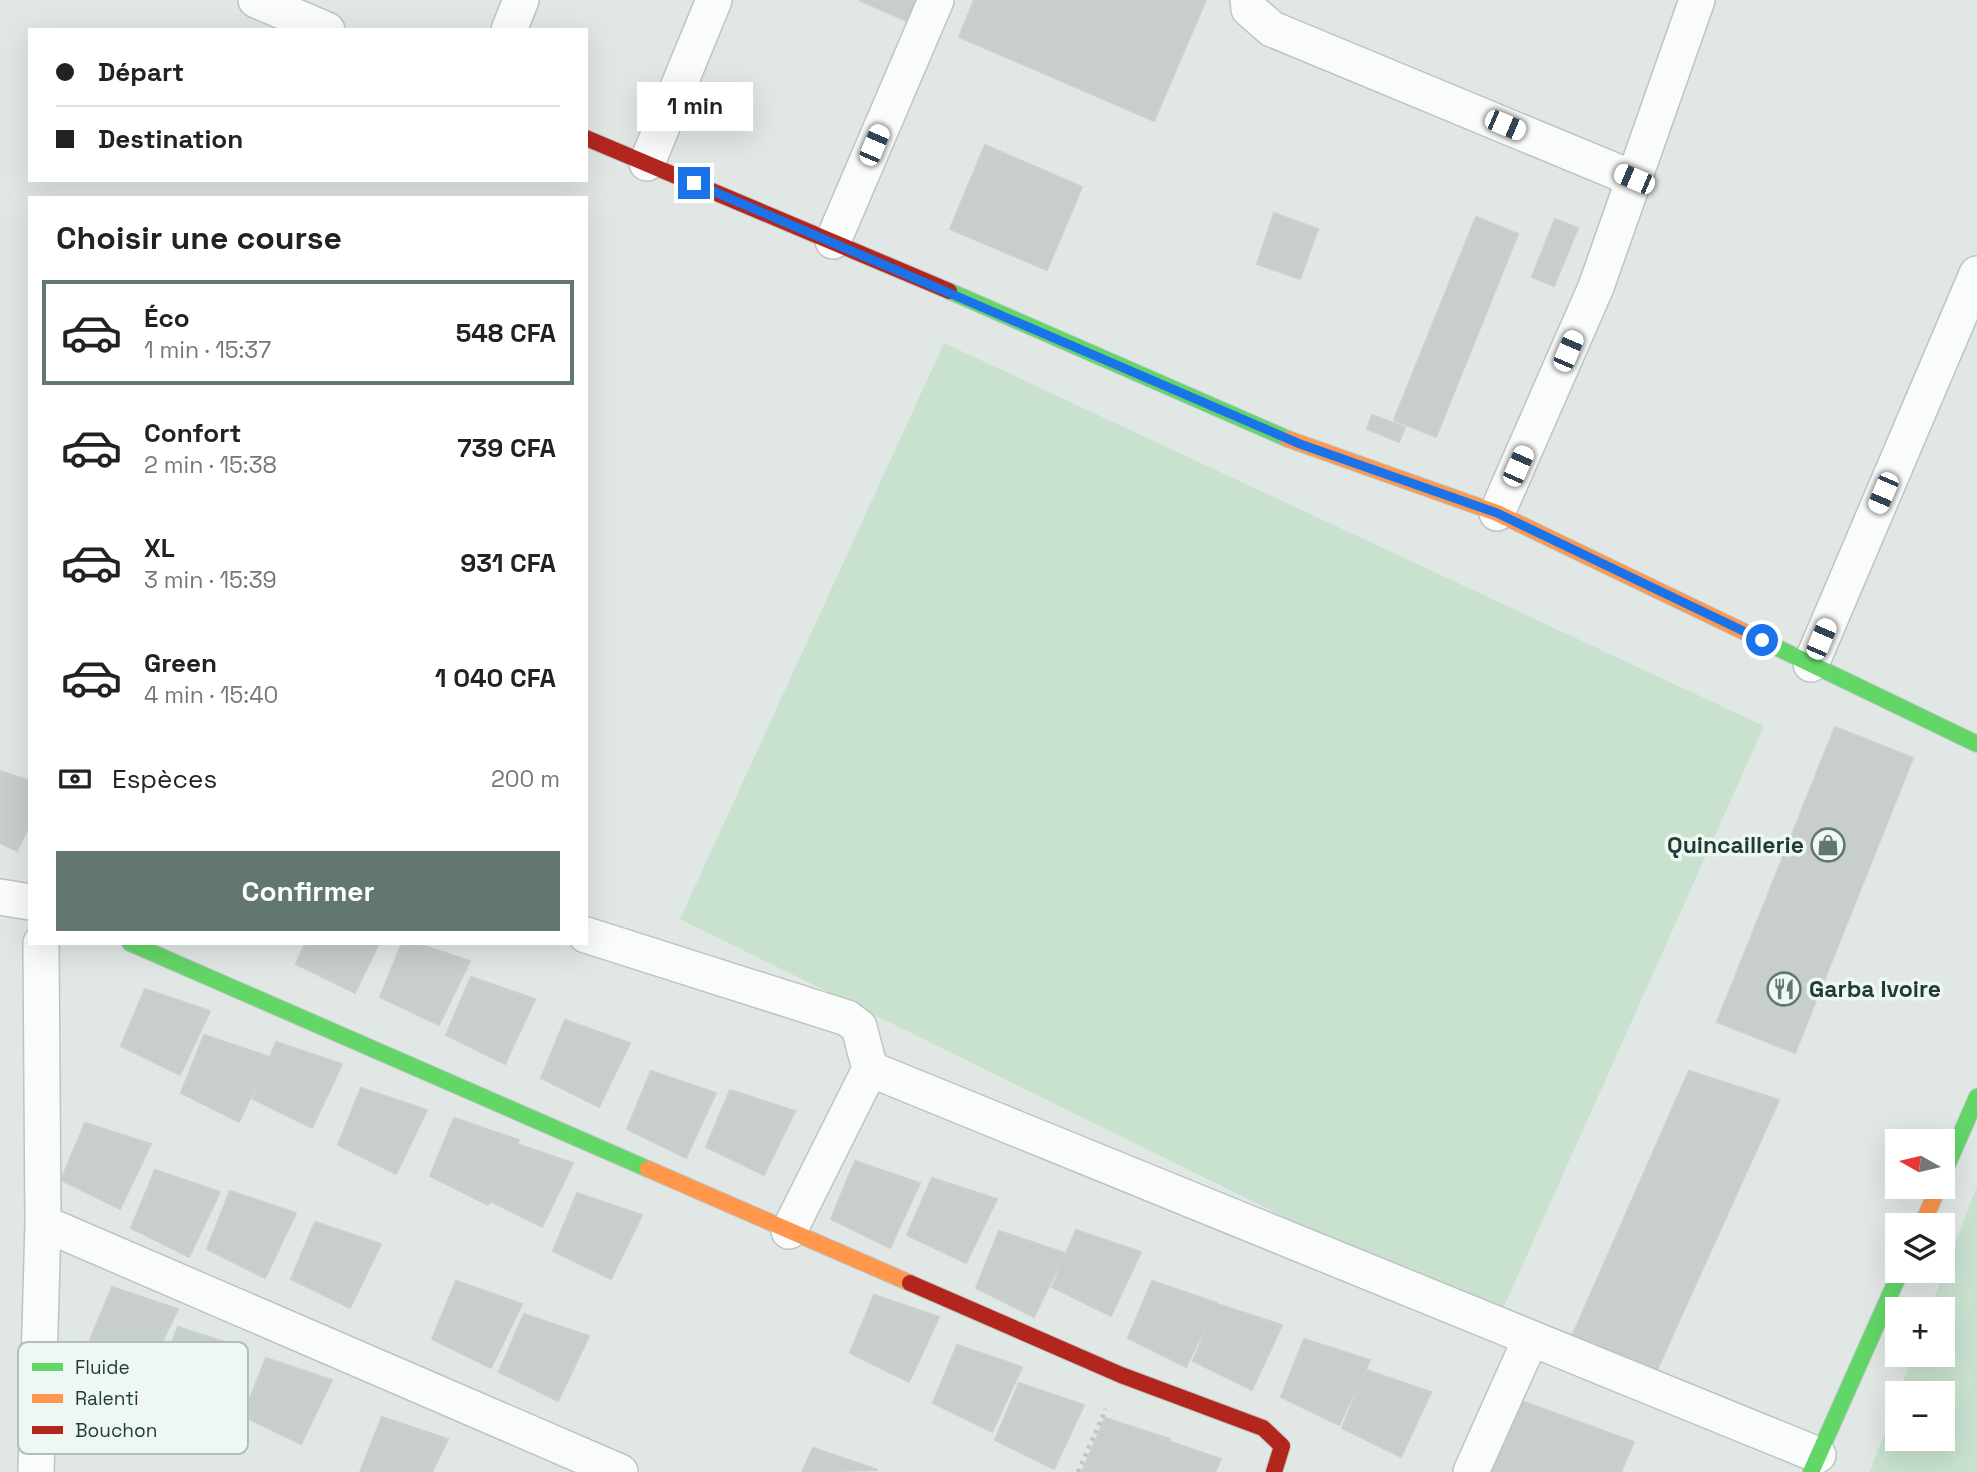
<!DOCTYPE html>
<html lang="fr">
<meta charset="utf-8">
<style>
body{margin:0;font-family:"Space Grotesk",sans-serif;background:#f2f2f2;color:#222;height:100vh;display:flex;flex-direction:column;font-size:26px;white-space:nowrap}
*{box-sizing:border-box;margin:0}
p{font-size:23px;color:#767676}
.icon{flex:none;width:38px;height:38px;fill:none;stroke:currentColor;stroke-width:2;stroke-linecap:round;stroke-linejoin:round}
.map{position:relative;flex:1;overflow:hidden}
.sheet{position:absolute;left:28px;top:196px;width:560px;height:749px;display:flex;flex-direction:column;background:#fff;border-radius:0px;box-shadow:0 7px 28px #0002}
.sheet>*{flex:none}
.guide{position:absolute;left:28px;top:28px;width:560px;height:154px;border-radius:0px;box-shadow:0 7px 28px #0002;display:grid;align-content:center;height:154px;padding:0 28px;background:#fff}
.needle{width:46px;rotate:278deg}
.tools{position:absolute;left:1885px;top:1129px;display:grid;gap:14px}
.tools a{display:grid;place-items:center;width:70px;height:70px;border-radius:0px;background:#fff;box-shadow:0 7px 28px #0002;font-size:35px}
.end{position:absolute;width:32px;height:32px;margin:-16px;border:9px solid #1a73e8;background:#fff;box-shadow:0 0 0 4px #fff}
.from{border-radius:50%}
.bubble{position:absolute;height:49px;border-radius:0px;background:#fff;box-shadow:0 7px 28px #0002;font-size:23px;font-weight:700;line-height:49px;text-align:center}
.car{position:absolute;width:21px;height:42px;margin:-21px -10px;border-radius:9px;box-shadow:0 0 5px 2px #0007;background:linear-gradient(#fff 24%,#345 0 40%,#fff 0 76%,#345 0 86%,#fff 0)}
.guide b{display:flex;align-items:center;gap:24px;height:66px;font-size:26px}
.guide b+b{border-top:2px solid #e0e0e0}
.guide i{width:18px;height:18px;background:#222}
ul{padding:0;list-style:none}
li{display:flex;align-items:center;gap:21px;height:105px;margin:0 14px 10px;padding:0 14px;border:4px solid transparent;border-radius:0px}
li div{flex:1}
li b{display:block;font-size:26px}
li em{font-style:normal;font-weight:700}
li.selected{border-color:#637771}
li>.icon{width:63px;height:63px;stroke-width:1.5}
h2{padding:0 28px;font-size:32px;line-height:84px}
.pay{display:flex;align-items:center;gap:18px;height:77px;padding:0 28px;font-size:26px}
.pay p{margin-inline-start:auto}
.action{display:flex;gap:14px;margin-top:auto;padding:14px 28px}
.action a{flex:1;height:80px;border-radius:0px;background:#637771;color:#fff;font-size:28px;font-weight:700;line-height:80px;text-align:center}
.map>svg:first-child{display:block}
.green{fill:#c9e2d0}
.building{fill:#c8cecb;stroke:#cad0cd;stroke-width:2}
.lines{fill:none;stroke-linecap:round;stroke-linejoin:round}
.street-casing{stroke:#bec4c1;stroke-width:38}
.fast-casing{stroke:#bdc5c2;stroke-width:18}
.slow-casing{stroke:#bdc5c2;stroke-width:18}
.jam-casing{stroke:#bdc5c2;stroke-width:18}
.path{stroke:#bfc7c5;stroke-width:4.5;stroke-dasharray:3.5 5;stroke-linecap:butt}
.street{stroke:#fafbfb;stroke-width:35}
.fast{stroke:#63d668;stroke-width:16}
.slow{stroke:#ff974d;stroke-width:16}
.jam{stroke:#b3261e;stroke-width:16}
.route{stroke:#1a73e8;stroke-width:9}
.labels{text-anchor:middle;stroke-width:7;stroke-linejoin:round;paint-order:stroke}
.poi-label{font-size:23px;font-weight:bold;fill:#1f3b33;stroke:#eef7f2;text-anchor:end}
.key{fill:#eef7f2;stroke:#b0bfb9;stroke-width:2}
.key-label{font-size:19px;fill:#1f3b33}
</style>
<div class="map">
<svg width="1977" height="1472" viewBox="0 0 1977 1472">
<rect width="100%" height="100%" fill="#e1e7e4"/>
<path class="green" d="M944,343L1764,726L1497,1322L680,919Z
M1977,1186V1472H1870L1897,1399V1438H1942V1393H1899L1913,1355L1942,1354V1309H1930Z"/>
<path class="building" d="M859,0H921L911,23Z
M974,0H1091L1057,79L959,37Z
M1091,0H1106L1190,37L1154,121L1057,79Z
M1106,0H1206L1190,37Z
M985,145L1082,187L1047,270L950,229Z
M1274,213L1318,229L1300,279L1257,264Z
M1476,217L1518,234L1436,437L1394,420Z
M1555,219L1578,228L1554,286L1532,277Z
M1372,415L1405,427L1399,442L1367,429Z
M1835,727L1913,758L1795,1053L1717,1022Z
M0,771L30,781V825L17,851L0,843Z
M305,943H379L355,993L296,964Z
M402,943H416L470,961L439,1025L380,997Z
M471,977L535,999L505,1064L446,1035Z
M145,989L210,1011L180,1075L121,1046Z
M565,1020L630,1043L599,1107L541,1078Z
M204,1035L270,1057L239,1122L181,1093Z
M276,1042L342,1064L312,1128L253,1099Z
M651,1071L716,1093L686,1158L627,1129Z
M1689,1071L1779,1100L1650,1385L1570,1341Z
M361,1088L427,1110L396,1174L338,1145Z
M730,1090L795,1111L764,1175L706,1147Z
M454,1118L519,1140L488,1205L430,1176Z
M85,1123L151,1144L120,1209L61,1180Z
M508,1141L573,1163L542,1227L484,1198Z
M855,1161L920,1183L890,1248L831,1219Z
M155,1170L220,1192L189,1257L131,1228Z
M932,1178L997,1199L966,1263L907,1235Z
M230,1191L296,1213L265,1278L207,1249Z
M577,1193L642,1215L611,1279L553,1251Z
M315,1222L381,1244L350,1308L291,1279Z
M1076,1230L1141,1252L1111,1316L1052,1287Z
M999,1231L1065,1253L1034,1317L976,1288Z
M456,1281L522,1304L491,1368L432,1339Z
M1152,1281L1217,1303L1186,1367L1128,1338Z
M112,1287L178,1309L147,1373L88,1345Z
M874,1295L939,1317L909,1382L850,1353Z
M1217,1304L1282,1325L1252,1390L1193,1361Z
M524,1314L589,1336L558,1401L499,1372Z
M178,1327L244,1348L213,1413L155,1384Z
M1304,1339L1370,1360L1339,1425L1281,1397Z
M957,1345L1022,1367L992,1432L933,1403Z
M266,1358L332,1380L301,1444L243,1416Z
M1366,1370L1431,1392L1401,1457L1342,1428Z
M1019,1383L1084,1405L1054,1469L995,1440Z
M1519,1400L1634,1442L1621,1472H1485Z
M382,1417L448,1439L432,1472H360Z
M1105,1418L1170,1439L1155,1472H1082Z
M1156,1437L1221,1459L1215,1472H1142Z
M813,1448L878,1470L802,1472Z"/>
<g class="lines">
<defs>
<path id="street" d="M256,0L327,30
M1248,0L1249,9L1272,29L1634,179
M509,30L521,0
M647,163L714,0
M833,241L936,0
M1497,513L1596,287L1697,0
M1811,664L1977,274
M0,897L30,902
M586,935L847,1018L859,1027L870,1069L789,1231
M870,1069L1818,1455
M43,1223L620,1472
M36,1472L43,1223L41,943
M1471,1472L1531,1338"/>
<path id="fast" d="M949,291L1288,439
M1755,637L1977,744
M130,943L648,1169
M1942,1177L1977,1097
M1811,1472L1901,1270"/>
<path id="slow" d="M1288,439L1497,513L1755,637
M648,1169L910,1283
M1922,1225L1939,1186"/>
<path id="jam" d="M586,138L949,291
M910,1283L1121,1375L1263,1428L1282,1446L1274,1472"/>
</defs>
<use href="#street" class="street-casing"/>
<use href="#fast" class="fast-casing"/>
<use href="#slow" class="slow-casing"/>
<use href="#jam" class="jam-casing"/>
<path class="path" d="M1078,1472L1106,1409"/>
<use href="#street" class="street"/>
<use href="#fast" class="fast"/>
<use href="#slow" class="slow"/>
<use href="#jam" class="jam"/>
</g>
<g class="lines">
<path class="route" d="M694,183L1300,444L1497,513L1762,640"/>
</g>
<defs>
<symbol id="shop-ring" viewBox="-11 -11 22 22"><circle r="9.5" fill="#eef7f2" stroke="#637771" stroke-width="1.5"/><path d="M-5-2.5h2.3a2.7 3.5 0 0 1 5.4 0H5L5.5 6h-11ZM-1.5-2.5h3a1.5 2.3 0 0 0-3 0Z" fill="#637771"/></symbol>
<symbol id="restaurant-ring" viewBox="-11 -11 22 22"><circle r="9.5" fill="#eef7f2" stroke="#637771" stroke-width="1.5"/><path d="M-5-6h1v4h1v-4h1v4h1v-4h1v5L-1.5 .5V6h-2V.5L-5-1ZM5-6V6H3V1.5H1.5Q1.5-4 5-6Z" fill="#637771"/></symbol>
</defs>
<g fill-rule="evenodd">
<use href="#shop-ring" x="1809" y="826" width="38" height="38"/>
<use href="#restaurant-ring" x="1765" y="970" width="38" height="38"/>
</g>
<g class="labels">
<g class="poi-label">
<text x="1804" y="853">Quincaillerie</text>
<text x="1809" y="997" text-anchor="start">Garba Ivoire</text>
</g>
</g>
<rect x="18" y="1342" width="230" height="112" rx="10" class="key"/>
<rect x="32" y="1363" width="31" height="8" fill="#63d668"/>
<rect x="32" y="1394" width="31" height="9" fill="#ff974d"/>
<rect x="32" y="1426" width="31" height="8" fill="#b3261e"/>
<g class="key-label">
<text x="75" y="1374">Fluide</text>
<text x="75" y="1405">Ralenti</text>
<text x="75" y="1437">Bouchon</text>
</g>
</svg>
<div class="tools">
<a><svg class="needle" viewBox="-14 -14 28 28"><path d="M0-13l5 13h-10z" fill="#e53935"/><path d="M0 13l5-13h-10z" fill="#767676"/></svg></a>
<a><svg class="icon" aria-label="layers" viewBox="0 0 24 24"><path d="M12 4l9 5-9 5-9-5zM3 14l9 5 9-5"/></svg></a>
<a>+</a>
<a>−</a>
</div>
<i class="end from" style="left:1762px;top:640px"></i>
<i class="end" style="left:694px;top:183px"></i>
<div class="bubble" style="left:637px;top:82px;width:116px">1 min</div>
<i class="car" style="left:1505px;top:125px;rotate:113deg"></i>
<i class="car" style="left:874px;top:145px;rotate:23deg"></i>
<i class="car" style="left:1634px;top:179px;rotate:293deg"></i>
<i class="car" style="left:1568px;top:351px;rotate:23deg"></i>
<i class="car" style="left:1518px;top:466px;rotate:24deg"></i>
<i class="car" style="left:1883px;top:493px;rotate:203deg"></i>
<i class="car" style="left:1821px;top:639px;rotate:23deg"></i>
<div class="guide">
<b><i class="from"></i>Départ</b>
<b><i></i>Destination</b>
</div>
<section class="sheet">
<h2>Choisir une course</h2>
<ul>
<li class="selected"><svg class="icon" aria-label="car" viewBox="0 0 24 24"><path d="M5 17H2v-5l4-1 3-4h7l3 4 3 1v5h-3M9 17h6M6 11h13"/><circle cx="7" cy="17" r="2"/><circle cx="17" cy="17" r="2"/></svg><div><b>Éco</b><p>1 min · 15:37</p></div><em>548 CFA</em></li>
<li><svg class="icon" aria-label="car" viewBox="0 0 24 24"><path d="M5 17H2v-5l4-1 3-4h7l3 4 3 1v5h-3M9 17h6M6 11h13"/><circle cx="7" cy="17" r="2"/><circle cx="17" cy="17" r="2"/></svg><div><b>Confort</b><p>2 min · 15:38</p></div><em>739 CFA</em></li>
<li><svg class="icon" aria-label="car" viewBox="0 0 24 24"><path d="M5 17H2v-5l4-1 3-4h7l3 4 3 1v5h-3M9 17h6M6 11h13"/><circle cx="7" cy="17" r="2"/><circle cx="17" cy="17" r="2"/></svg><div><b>XL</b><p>3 min · 15:39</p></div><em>931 CFA</em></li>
<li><svg class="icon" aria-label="car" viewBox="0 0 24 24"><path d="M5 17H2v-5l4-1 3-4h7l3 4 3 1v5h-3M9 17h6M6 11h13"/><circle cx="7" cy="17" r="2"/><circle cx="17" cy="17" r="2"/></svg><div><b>Green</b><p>4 min · 15:40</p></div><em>1 040 CFA</em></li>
</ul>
<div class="pay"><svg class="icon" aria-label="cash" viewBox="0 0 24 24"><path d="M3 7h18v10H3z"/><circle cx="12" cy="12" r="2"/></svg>Espèces<p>200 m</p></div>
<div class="action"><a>Confirmer</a></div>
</section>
</div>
